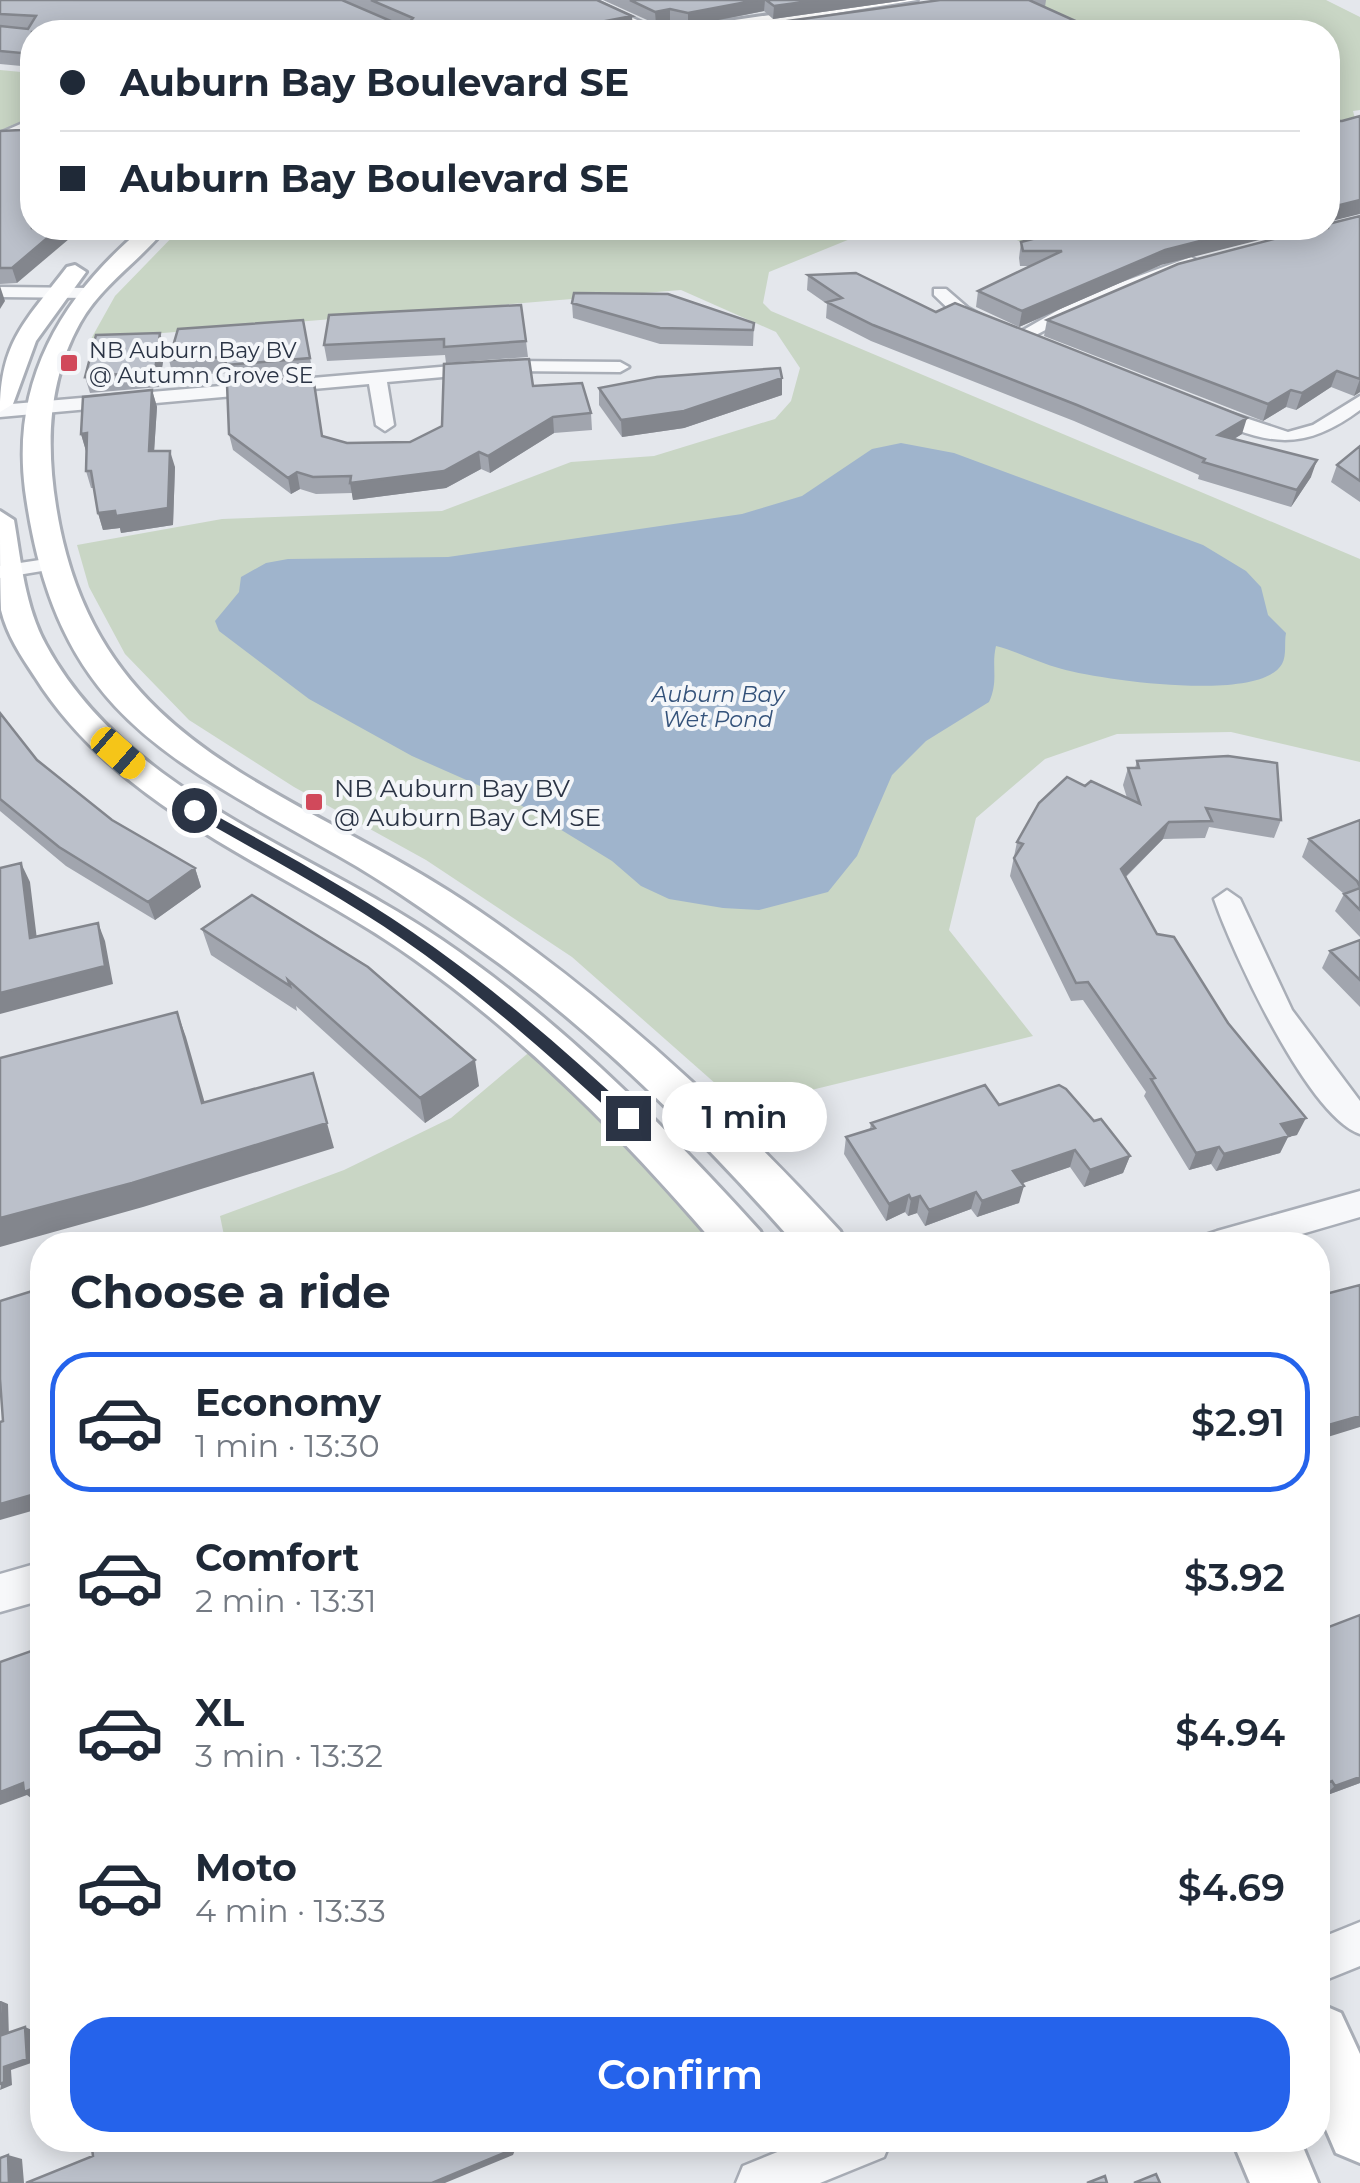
<!DOCTYPE html>
<meta charset="utf-8">
<style>
body{margin:0;font-family:Montserrat,sans-serif;background:#f6f6f7;color:#1f2937;height:100vh;display:flex;flex-direction:column;font-size:38px;white-space:nowrap}
*{box-sizing:border-box;margin:0}
p{font-size:32px;color:#747a83}
.icon{flex:none;width:55px;height:55px;fill:none;stroke:currentColor;stroke-width:2;stroke-linecap:round;stroke-linejoin:round}
.map{position:relative;flex:1;overflow:hidden}
.side{position:absolute;left:30px;top:1232px;width:1300px;height:920px;display:flex;flex-direction:column;background:#fff;border-radius:40px;box-shadow:0 5px 25px #0003}
.side>*{flex:none}
.guide{position:absolute;left:20px;top:20px;width:1320px;height:220px;border-radius:40px;box-shadow:0 5px 25px #0003;display:grid;align-content:center;height:220px;padding:0 40px;background:#fff}
.end{position:absolute;width:45px;height:45px;margin:-22px;border:12px solid #2b3445;background:#fff;box-shadow:0 0 0 5px #fff}
.from{border-radius:50%}
.bubble{position:absolute;height:70px;border-radius:35px;background:#fff;box-shadow:0 5px 25px #0003;font-size:32px;font-weight:600;line-height:70px;text-align:center}
.car{position:absolute;width:30px;height:60px;margin:-30px -15px;border-radius:12px;box-shadow:0 0 8px 2px #0007;background:linear-gradient(#f5c518 24%,#345 0 40%,#f5c518 0 76%,#345 0 86%,#f5c518 0)}
.guide b{display:flex;align-items:center;gap:35px;height:95px;font-size:38px}
.guide b+b{border-top:2px solid #e0e1e3}
.guide i{width:25px;height:25px;background:#1f2937}
ul{padding:0;list-style:none}
li{display:flex;align-items:center;gap:30px;height:140px;margin:0 20px 15px;padding:0 20px;border:5px solid transparent;border-radius:40px}
li div{flex:1}
li b{display:block;font-size:38px}
li em{font-style:normal;font-weight:600}
li.selected{border-color:#2563eb}
li>.icon{width:90px;height:90px;stroke-width:1.5}
h2{padding:0 40px;font-size:45px;line-height:120px}
.button{display:flex;gap:20px;margin-top:auto;padding:20px 40px}
.button a{flex:1;height:115px;border-radius:40px;background:#2563eb;color:#fff;font-size:40px;font-weight:600;line-height:115px;text-align:center}
.map>svg:first-child{display:block}
.green{fill:#c9d6c5}
.water{fill:#9fb4cc}
.lines{fill:none;stroke-linecap:round;stroke-linejoin:round}
.street-casing{stroke:#a9aeb7;stroke-width:5}
.secondary-casing{stroke:#a9aeb7;stroke-width:6}
.street{fill:#f7f8fa;fill-rule:evenodd}
.secondary{fill:#fff;fill-rule:evenodd}
.wall{fill:#a1a5ae}
.shaded-wall{fill:#83868d}
.building{fill:#bbc0ca;stroke:#83868d;stroke-width:2.5}
.route{fill:#2b3445}
.poi-dot{fill:#d1495b;stroke:#f4f6f9;stroke-width:4}
.labels{text-anchor:middle;stroke-width:8;stroke-linejoin:round;paint-order:stroke}
.far-poi-label{font-size:22px;fill:#2b3445;stroke:#f4f6f9;text-anchor:start}
.far-water-label{font-size:22px;font-style:italic;fill:#34527a;stroke:#f4f6f9}
.poi-label{font-size:25px;fill:#2b3445;stroke:#f4f6f9;text-anchor:start}
</style>
<div class="map">
<svg width="1360" height="2183" viewBox="0 0 1360 2183">
<rect width="100%" height="100%" fill="#e4e7ec"/>
<path class="green" d="M1023,0H1326L1360,17V110L1353,111L1360,138L1328,167V32H1094Z
M0,70L32,73V118L0,132Z
M181,228H1088L1030,245L984,228L855,237L769,272L763,303L771,311L1360,559V762L1231,732L1117,734L1045,759L976,818L949,930L1033,1036L742,1107L572,957L426,860L294,787L189,720L125,654L89,587L77,545L222,519L442,511L571,462L654,456L775,419L791,401L800,368L776,332L681,290L91,339L115,296Z
M533,1049L667,1183L716,1245H226L220,1216L344,1170L451,1118Z"/>
<path class="water" d="M901,443L954,453L1203,545L1246,571L1261,587L1268,615L1286,633C1284,643 1287,655 1282,664C1260,703 1101,680 1062,669C1039,663 1019,652 996,646C991,666 999,681 989,702L926,741L892,775L857,856L828,892L759,910L723,908L669,899L641,886L612,861L514,801L412,756L309,699L219,631L215,621L239,592L241,577L266,563L288,559L448,557L742,514L802,496L872,449Z"/>
<g class="lines">
<defs>
<path id="street" d="M579,0H594L663,32H648Z
M32,119V128L0,142V133Z
M1191,257L1199,262L1197,265L1093,305L1034,336L1051,343V351H1039L1011,337L1081,297Z
M0,287L90,288L98,293L90,298L0,297Z
M934,289H946L968,308L994,322L986,327L956,316L934,295Z
M510,361L620,362L629,367L620,372L510,371L387,382L394,425L385,431L376,425L369,384L0,417V405Z
M1360,396V410C1318,441 1285,449 1235,429C1223,425 1209,420 1200,412L1209,406L1288,432L1313,425Z
M53,558L63,564L60,568L0,578V566Z
M1227,890L1240,899L1292,1010L1360,1101V1134C1308,1117 1232,951 1214,899Z
M1360,1191V1217L1264,1245H1201L1205,1235L1217,1231Z
M42,1562V1600L0,1612V1574Z
M1360,1922V1966L1318,1983V1939Z
M807,2140H891L884,2157L820,2183H736L743,2166Z"/>
<path id="secondary" d="M875,0H917L718,32H678L686,27Z
M143,228H166C139,262 102,284 80,323C48,380 46,444 56,506C95,756 300,787 479,911C613,1003 731,1112 840,1231L847,1245H796C706,1143 609,1045 500,964C447,926 394,887 337,855C162,755 55,711 25,490C11,380 62,296 143,228Z
M75,265L86,272L36,341L13,404L0,412C0,341 26,321 67,267Z
M0,511L14,520C21,561 25,607 46,645C127,794 309,849 442,940C561,1021 664,1125 760,1231L767,1245H716C626,1140 527,1039 414,959C287,869 121,814 35,677C21,656 7,635 1,610C0,580 0,542 0,511Z
M1318,2003L1341,2013L1360,2054V2163L1336,2153L1318,2111Z
M1232,2140H1300L1318,2183H1250Z"/>
</defs>
<use href="#street" class="street-casing"/>
<use href="#secondary" class="secondary-casing"/>
<use href="#street" class="street"/>
<use href="#secondary" class="secondary"/>
</g>
<path class="wall" d="M0,0L395,22L343,0H597L633,29L32,32V67L0,64Z
M603,0H907L773,19L764,11L706,23H773L940,0H1046L1045,7L722,32H704V23L688,26L670,22L656,24Z
M21,130L17,283L0,284V131Z
M1360,216V392L1354,396L1331,387L1296,410L1286,407L1263,421L1044,336L1047,320Z
M1021,242L1161,265L1019,327L976,307L978,291L1030,266H1020L1019,258Z
M808,275L936,312L1242,434L1234,439L1311,477L1291,507L1198,479L1199,475L1074,421L871,341L826,318L827,304L807,290Z
M572,303L754,323L753,346L660,344L573,318Z
M329,315L526,341L528,357L446,363L445,355L327,361L324,345Z
M303,320L313,374L229,381L228,373L173,376L169,360Z
M165,349L159,387L90,393L85,377Z
M533,386L591,413L592,430L554,433L490,473L481,469L446,488L353,500L352,493L316,494L300,489L291,494L233,450L229,434L323,436L347,443L410,442Z
M599,388L782,395L684,428L622,437L599,405Z
M152,390L157,407L154,451L175,467L173,525L121,533L120,528L103,530L98,513L94,488H91L86,471V451L81,434Z
M1360,446V502L1331,482L1337,465Z
M0,713L37,760L112,820L195,868L201,887L155,920L66,866L0,811Z
M1137,761L1281,820L1274,838L1209,827L1205,838L1163,839L1126,877L1157,934L1297,1135L1288,1137L1280,1153L1216,1171L1211,1164L1189,1170L1144,1096L1146,1092L1083,1000L1071,1001L1010,876L1017,842L1085,786L1127,798L1123,785L1128,768H1135Z
M1360,820V937L1335,911L1344,894L1302,857L1309,839Z
M202,929L479,1086L425,1123L296,1006L297,1011L211,955Z
M1360,940V1007L1322,968L1330,951Z
M999,1105L1094,1121L1130,1156L1123,1173L1084,1187L1070,1167L1022,1183L1019,1203L977,1217L971,1209L925,1226L917,1213L908,1216L905,1212L886,1221L844,1154L846,1137L870,1129L871,1123Z
M1318,1631L1360,1783L1322,1797L1319,1792L1318,1793Z"/>
<path class="shaded-wall" d="M757,0H765L764,11L688,26V13Z
M818,0H907L773,19L774,6Z
M670,9V22L656,24L655,12Z
M632,16L633,29L615,32H548Z
M1360,200V214L1328,222V208Z
M59,228H82L17,283L12,268Z
M1251,228H1307L1161,265L1019,327L1022,311L1165,250Z
M0,286L5,301L0,309Z
M160,333L165,349L159,387L155,371Z
M1337,371L1331,387L1296,410L1302,393Z
M782,378V395L684,428L622,437L621,420Z
M1360,379V392L1354,396Z
M152,390L157,407L153,468L149,451Z
M1291,390L1286,407L1263,421L1268,404Z
M553,417L554,433L490,473L488,456Z
M1247,418L1242,434L1214,451L1218,435Z
M87,433L86,451L81,434Z
M170,451L175,467L173,525L121,533L120,528L103,530L98,513Z
M479,452L481,469L446,488L353,500L350,483Z
M1317,460L1311,477L1291,507L1297,490Z
M297,472L300,489L291,494L288,478Z
M1169,822L1163,839L1116,886L1121,869Z
M21,863L30,882L39,956L30,938Z
M195,868L201,887L155,920L148,902Z
M98,923L105,941L113,984L0,1014V993Z
M177,1012L186,1037L212,1128L202,1103Z
M475,1060L479,1086L425,1123L420,1098Z
M313,1073L334,1148L143,1207L0,1247V1218Z
M1306,1118L1297,1135L1288,1137L1280,1153L1216,1171L1224,1154L1281,1124Z
M1219,1147L1211,1164L1189,1170L1196,1153Z
M1075,1150L1070,1167L1009,1188L1013,1171Z
M1130,1156L1123,1173L1084,1187L1090,1170Z
M1024,1186L1019,1203L977,1217L982,1201Z
M976,1192L971,1209L925,1226L929,1210Z
M909,1195L905,1212L886,1221L889,1204Z
M920,1196L917,1213L908,1216L911,1199Z
M1360,1416V1427L1318,1440V1428Z
M42,1492V1508L0,1520V1504Z
M1360,1777V1783L1322,1797L1335,1786Z
M1332,1781L1319,1792L1318,1793V1787Z
M23,1783L42,1785V1798L35,1801L27,1795L0,1805V1792Z
M1,2001L8,2004L9,2038L2,2035Z
M25,2027L32,2030L34,2062L11,2070L12,2085L0,2090L4,2067Z
M514,2140H519L513,2155L445,2183H432Z
M8,2155L22,2159L24,2183H9Z"/>
<path class="building" d="M0,0H342L393,22L409,23L413,18L371,0H597L632,16L548,32H32V54L0,51V26L28,29L36,16L0,14Z
M630,0H757L688,13L670,9L655,12Z
M766,0H818L774,6Z
M940,0H1029L1080,23L1073,28L1085,32H722L704,23H773Z
M1360,116V200L1328,208V121H1342Z
M32,125V228H59L12,268H0V131L21,130Z
M1360,216V379L1337,371L1302,393L1291,390L1268,404L1047,320L1178,264L1316,228H1328V224Z
M1075,228H1251L1165,250L1022,311L978,291L1062,251H1023L1021,242Z
M856,273L936,312L955,303L1247,418L1218,435L1317,460L1297,490L1203,462L1205,459L1077,405L873,325L827,302L842,298L808,275Z
M574,293L668,294L754,323L753,330L660,328L572,303Z
M521,305L526,341L444,347V339L324,345L329,315Z
M303,320L310,358L226,365L225,357L169,360L178,329Z
M160,333L155,371L85,377L96,335Z
M529,359L533,386L582,383L591,413L553,417L488,456L479,452L444,471L350,483L351,476L313,477L297,472L288,478L229,434L227,384L313,376L322,436L347,443L410,442L442,426L444,364Z
M780,368L782,378L684,411L621,420L599,388L657,377Z
M152,390L149,451H170L168,508L116,516L115,511L98,513L91,471H86L87,433L81,434L83,397Z
M1360,446V481L1337,465Z
M0,713L37,760L112,820L195,868L148,902L59,847L0,799Z
M1228,756L1277,763L1281,820L1206,808L1212,821L1169,822L1121,869L1157,934L1174,937L1228,1023L1306,1118L1281,1124L1289,1136L1224,1154L1219,1147L1196,1153L1151,1079L1155,1078L1088,982L1076,983L1014,858L1023,844L1017,842L1039,803L1067,777L1085,786L1091,781L1140,804L1128,768H1139L1137,761Z
M1360,820V887L1357,881L1309,839Z
M21,863L30,938L98,923L105,966L0,993V868Z
M1360,888V910L1344,894Z
M252,895L368,967L475,1060L420,1098L288,980L290,986L202,929Z
M1360,940V980L1330,951Z
M177,1012L202,1103L313,1073L327,1123L132,1183L0,1218V1058Z
M985,1085L999,1105L1059,1085L1066,1089L1094,1121L1101,1119L1130,1156L1090,1170L1075,1150L1013,1171L1024,1186L982,1201L976,1192L929,1210L920,1196L911,1199L909,1195L889,1204L846,1137L875,1128L871,1123Z
M1360,1285V1416L1318,1428V1296Z
M42,1288V1492L0,1504V1422L3,1421L0,1379V1301Z
M1360,1615V1777L1335,1786L1332,1781L1318,1786V1631Z
M34,1650L41,1654L42,1653V1785L24,1792L23,1783L0,1792V1662Z
M0,2001L2,2035L25,2027L27,2059L4,2067V2082L0,2084Z
M91,2140H514L509,2151L432,2183H26L93,2156Z
M8,2155L9,2183H0V2158Z
M1156,2174L1160,2183H1134Z
M1105,2176L1107,2183H1087Z"/>
<path class="route" d="M190,806H199C279,851 361,894 435,948C505,998 570,1055 634,1114V1123H623C559,1064 495,1007 425,955C351,901 269,858 190,813Z"/>
<g class="poi-dot">
<rect x="59" y="353" width="20" height="20" rx="5"/>
<rect x="304" y="792" width="20" height="20" rx="5"/>
</g>
<g class="labels">
<g class="far-poi-label">
<text x="89" y="358">NB Auburn Bay BV<tspan x="89" dy="25">@ Autumn Grove SE</tspan></text>
</g>
<g class="far-water-label">
<text x="718" y="702">Auburn Bay<tspan x="718" dy="25">Wet Pond</tspan></text>
</g>
<g class="poi-label">
<text x="334" y="797">NB Auburn Bay BV<tspan x="334" dy="29">@ Auburn Bay CM SE</tspan></text>
</g>
</g>
</svg>
<i class="end from" style="left:194px;top:810px"></i>
<i class="end" style="left:628px;top:1118px"></i>
<div class="bubble" style="left:662px;top:1082px;width:165px">1 min</div>
<i class="car" style="left:118px;top:753px;rotate:131deg"></i>
<div class="guide">
<b><i class="from"></i>Auburn Bay Boulevard SE</b>
<b><i></i>Auburn Bay Boulevard SE</b>
</div>
<section class="side">
<h2>Choose a ride</h2>
<ul>
<li class="selected"><svg class="icon" aria-label="car" viewBox="0 0 24 24"><path d="M5 17H2v-5l4-1 3-4h7l3 4 3 1v5h-3M9 17h6M6 11h13"/><circle cx="7" cy="17" r="2"/><circle cx="17" cy="17" r="2"/></svg><div><b>Economy</b><p>1 min · 13:30</p></div><em>$2.91</em></li>
<li><svg class="icon" aria-label="car" viewBox="0 0 24 24"><path d="M5 17H2v-5l4-1 3-4h7l3 4 3 1v5h-3M9 17h6M6 11h13"/><circle cx="7" cy="17" r="2"/><circle cx="17" cy="17" r="2"/></svg><div><b>Comfort</b><p>2 min · 13:31</p></div><em>$3.92</em></li>
<li><svg class="icon" aria-label="car" viewBox="0 0 24 24"><path d="M5 17H2v-5l4-1 3-4h7l3 4 3 1v5h-3M9 17h6M6 11h13"/><circle cx="7" cy="17" r="2"/><circle cx="17" cy="17" r="2"/></svg><div><b>XL</b><p>3 min · 13:32</p></div><em>$4.94</em></li>
<li><svg class="icon" aria-label="car" viewBox="0 0 24 24"><path d="M5 17H2v-5l4-1 3-4h7l3 4 3 1v5h-3M9 17h6M6 11h13"/><circle cx="7" cy="17" r="2"/><circle cx="17" cy="17" r="2"/></svg><div><b>Moto</b><p>4 min · 13:33</p></div><em>$4.69</em></li>
</ul>
<div class="button"><a>Confirm</a></div>
</section>
</div>
